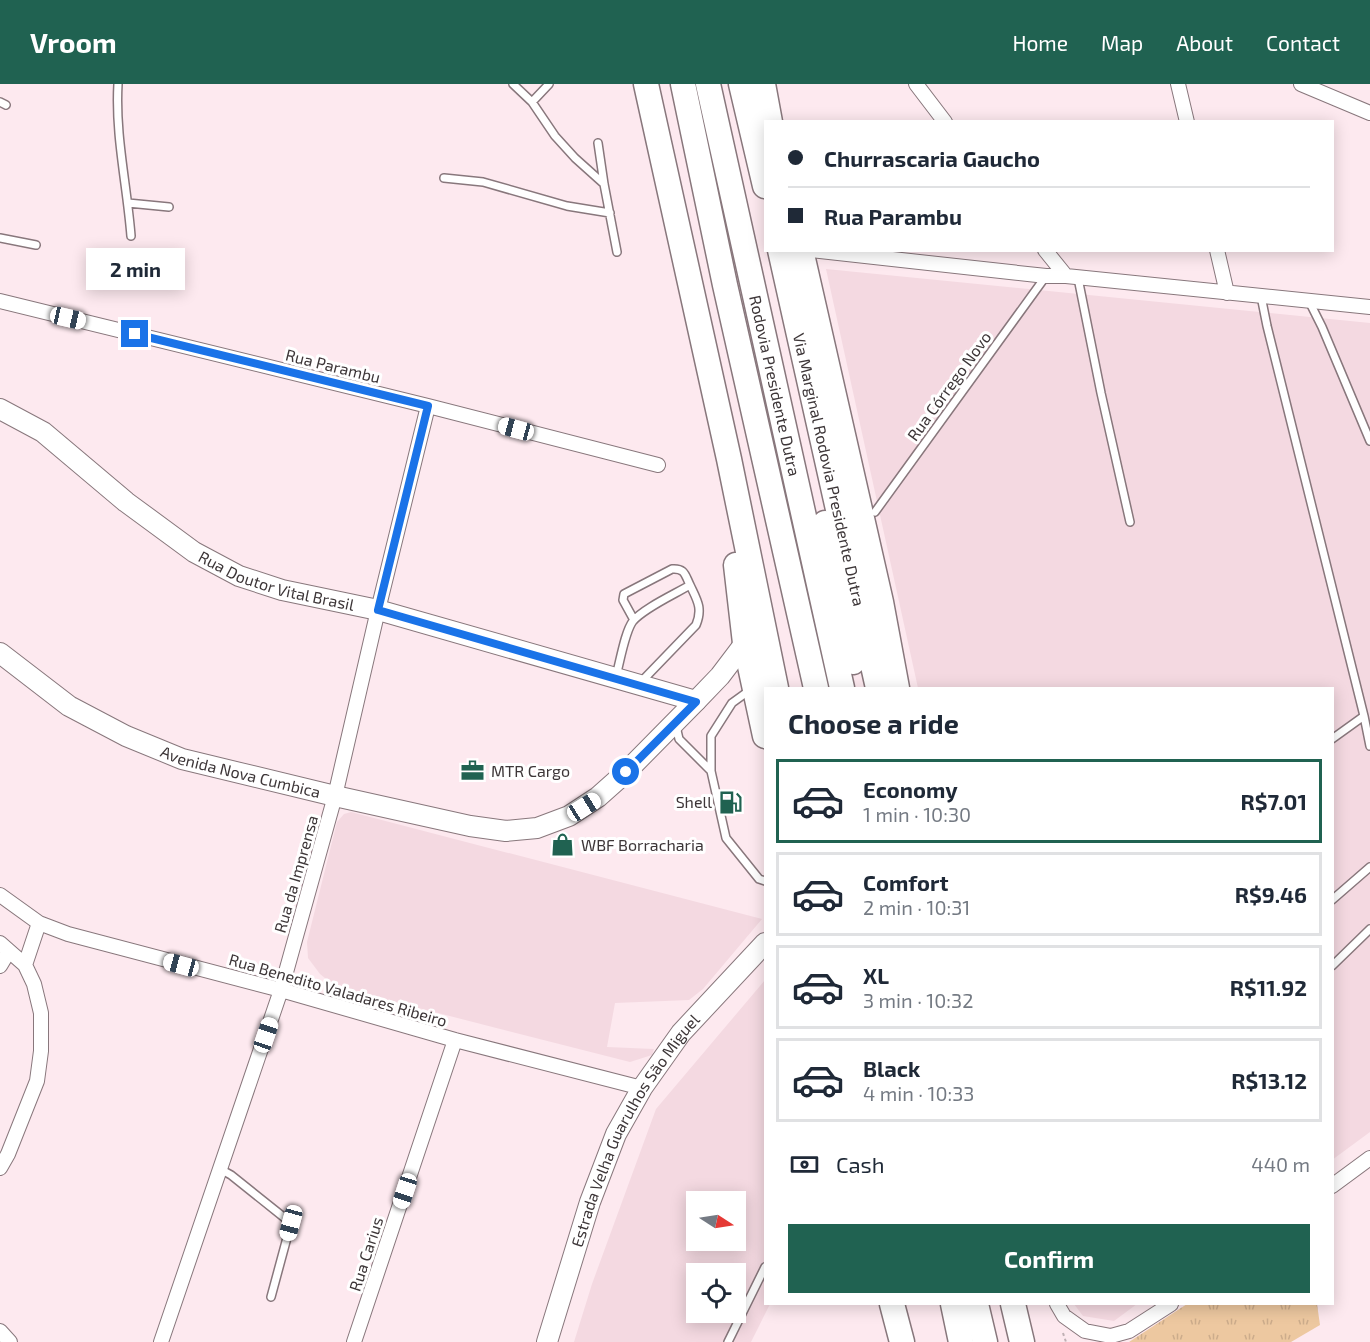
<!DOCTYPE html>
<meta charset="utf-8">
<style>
body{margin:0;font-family:"Exo 2",sans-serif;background:#f2f2f3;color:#1f2937;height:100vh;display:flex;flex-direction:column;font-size:22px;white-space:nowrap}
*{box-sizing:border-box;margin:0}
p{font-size:20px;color:#747a83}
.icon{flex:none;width:33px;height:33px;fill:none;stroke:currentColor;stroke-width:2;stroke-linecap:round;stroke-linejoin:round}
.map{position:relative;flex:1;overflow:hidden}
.drawer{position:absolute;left:764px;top:603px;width:570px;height:618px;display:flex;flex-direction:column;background:#fff;border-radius:0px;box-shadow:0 3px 15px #0003}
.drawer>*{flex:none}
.top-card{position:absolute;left:764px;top:36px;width:570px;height:132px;border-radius:0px;box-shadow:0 3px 15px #0003;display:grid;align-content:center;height:132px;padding:0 24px;background:#fff}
.needle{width:39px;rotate:102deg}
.controls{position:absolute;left:686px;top:1107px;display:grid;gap:12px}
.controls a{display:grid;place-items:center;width:60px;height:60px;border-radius:0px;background:#fff;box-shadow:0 3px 15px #0003;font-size:30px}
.end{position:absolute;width:27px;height:27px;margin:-14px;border:8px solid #1a73e8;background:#fff;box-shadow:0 0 0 3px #fff}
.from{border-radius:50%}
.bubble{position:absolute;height:42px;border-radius:0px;background:#fff;box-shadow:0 3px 15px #0003;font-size:20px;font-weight:700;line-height:42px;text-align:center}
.car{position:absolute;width:18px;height:36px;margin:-18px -9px;border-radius:8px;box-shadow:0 0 4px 2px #0007;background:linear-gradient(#fff 24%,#345 0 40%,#fff 0 76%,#345 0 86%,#fff 0)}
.top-card b{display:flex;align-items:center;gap:21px;height:57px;font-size:22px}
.top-card b+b{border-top:2px solid #e0e1e3}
.top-card i{width:15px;height:15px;background:#1f2937}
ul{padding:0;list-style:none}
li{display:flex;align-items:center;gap:18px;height:84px;margin:0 12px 9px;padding:0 12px;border:3px solid #e0e1e3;border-radius:0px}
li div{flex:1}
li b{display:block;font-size:22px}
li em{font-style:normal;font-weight:700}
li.selected{border-color:#206251}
li>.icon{width:54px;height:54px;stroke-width:1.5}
h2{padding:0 24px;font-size:27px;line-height:72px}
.pay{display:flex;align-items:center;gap:15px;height:66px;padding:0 24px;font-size:22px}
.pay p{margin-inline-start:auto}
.primary-button{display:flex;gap:12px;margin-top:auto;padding:12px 24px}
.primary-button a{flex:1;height:69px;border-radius:0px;background:#206251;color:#fff;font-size:24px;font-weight:700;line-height:69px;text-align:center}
header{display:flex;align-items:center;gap:36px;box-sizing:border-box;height:84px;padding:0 30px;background:#206251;color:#fff}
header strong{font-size:28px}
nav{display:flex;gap:33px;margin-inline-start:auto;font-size:21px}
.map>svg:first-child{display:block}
.built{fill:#f4d9e1;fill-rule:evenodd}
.grass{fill:url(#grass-tufts)}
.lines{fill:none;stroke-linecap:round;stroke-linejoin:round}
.lane-casing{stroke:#88777c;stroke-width:10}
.street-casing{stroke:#88777c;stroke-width:16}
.secondary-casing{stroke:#88777c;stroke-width:22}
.highway-casing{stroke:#88777c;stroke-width:27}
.path{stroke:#bfb0b4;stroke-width:2;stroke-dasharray:3 3;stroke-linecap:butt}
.lane{stroke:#fff;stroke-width:7}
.street{stroke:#fff;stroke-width:14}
.secondary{stroke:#fff;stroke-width:20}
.highway{stroke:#fff;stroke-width:24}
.route{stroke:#1a73e8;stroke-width:8}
.labels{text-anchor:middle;stroke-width:6;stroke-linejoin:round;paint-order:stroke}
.street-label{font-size:16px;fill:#3d3638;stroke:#fff}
.poi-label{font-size:16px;fill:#3d3638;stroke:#fff;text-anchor:start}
</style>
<header>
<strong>Vroom</strong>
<nav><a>Home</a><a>Map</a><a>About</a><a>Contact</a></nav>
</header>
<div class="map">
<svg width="1370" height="1258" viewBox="0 0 1370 1258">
<defs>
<pattern id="grass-tufts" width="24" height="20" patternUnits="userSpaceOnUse" patternTransform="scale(1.5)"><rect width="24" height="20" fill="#edc8a0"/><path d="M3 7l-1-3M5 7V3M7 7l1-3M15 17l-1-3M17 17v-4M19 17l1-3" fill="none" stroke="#ccac8b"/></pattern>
</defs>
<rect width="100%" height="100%" fill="#fde9ef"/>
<path class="built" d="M826,185L1370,239V1048L1332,1076V604H918Z
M351,728L762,835L703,905L689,916L615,919L607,963L654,965L652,971L630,978L336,903L320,890L308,874L307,858L337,738L344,730Z
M765,896V1220H770L751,1258H574L592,1200L656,1025ZM696,1118H735V1156H696ZM696,1190H735V1228H696Z
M1074,1220H1137L1114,1237L1083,1232Z"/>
<path class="grass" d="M1187,1220H1317L1320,1241L1291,1258H1129Z"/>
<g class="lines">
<defs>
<path id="lane" d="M118,0C115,51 127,101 131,152
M513,0L532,18L555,52L575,74L604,100
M0,18L6,21
M532,18L549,0
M598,59L604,100L617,168
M444,94L483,98L567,122L610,129
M128,119L169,123
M0,154L36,161
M1078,194L1101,309L1130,438
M1261,212L1267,242L1364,632L1332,655
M1309,217L1322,243L1370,357
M875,428L1046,192
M634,536L623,516L624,510L672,485C685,484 685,491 690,501
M616,592C620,578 625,547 633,537C644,524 675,510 690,501C697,516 703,524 696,541L640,599
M1364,632L1370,662
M676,642L679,655L711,687L726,754L759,795L765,797
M711,687V652L732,619L750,606
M1332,816L1370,783
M1332,882L1370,845
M220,1085L231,1091L291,1139L271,1213
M728,1258L765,1183"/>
<path id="street" d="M916,0L945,38
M1178,0L1187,38
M1301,0L1370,29
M811,166L1046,192H1066L1370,223
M1045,166L1066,192
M1217,166L1227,209
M0,217L428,322L658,381
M0,811L39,839L68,850L281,906L455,956L642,1004
M0,859L25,881L34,900L41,929V967L37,997L8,1070L0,1084
M25,881L39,839
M0,882L9,867
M1332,1102L1370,1074
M1057,1220L1064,1232L1085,1247L1111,1252L1129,1247L1171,1220
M0,1247L10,1258
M161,1258L281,906L335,712L378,526L428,322
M354,1258L455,956"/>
<g id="secondary">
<path id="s1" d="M0,325L43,348L126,418L194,468L239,492L282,506L378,526L696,617"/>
<path id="s2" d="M0,569L69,622L126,652L182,675L335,712L470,742L506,747L537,744L569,732L598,713L625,689L696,617L720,592L745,559"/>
<path id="s3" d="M547,1258L590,1118L616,1050L642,1004L681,949L765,859"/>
</g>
<g id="highway">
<path d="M646,0L729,375L776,604"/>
<path d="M683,0L725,201L816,604"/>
<path id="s4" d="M708,0L842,604"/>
<path d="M741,0L765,102"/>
<path d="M763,0L770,38"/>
<path id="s5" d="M780,166L878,604"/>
<path d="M801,166L881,518L897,604"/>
<path d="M825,439L853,578"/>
<path d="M736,481L745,559L765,652"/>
<path d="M892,1220L902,1258"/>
<path d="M953,1220L961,1258"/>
<path d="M976,1220L985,1258"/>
<path d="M1013,1220L1022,1258"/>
</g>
</defs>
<use href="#lane" class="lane-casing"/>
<use href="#street" class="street-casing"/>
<use href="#secondary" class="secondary-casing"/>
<use href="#highway" class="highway-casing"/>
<path class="path" d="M1063,1249L1066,1258"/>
<use href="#lane" class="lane"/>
<use href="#street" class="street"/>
<use href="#secondary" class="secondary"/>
<use href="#highway" class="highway"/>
</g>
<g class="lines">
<path class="route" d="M135,250L428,322L378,526L696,618L626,688"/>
</g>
<defs>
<symbol id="office-bare" viewBox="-9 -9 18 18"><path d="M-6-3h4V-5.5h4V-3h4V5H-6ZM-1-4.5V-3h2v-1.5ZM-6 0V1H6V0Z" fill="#206251" stroke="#fff" stroke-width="2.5" paint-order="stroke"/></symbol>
<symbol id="fuel-bare" viewBox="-9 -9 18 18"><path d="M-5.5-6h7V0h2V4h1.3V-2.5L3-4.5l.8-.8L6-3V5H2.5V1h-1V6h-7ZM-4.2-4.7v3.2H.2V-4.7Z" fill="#206251" stroke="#fff" stroke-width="2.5" paint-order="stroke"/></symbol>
<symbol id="shop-bare" viewBox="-9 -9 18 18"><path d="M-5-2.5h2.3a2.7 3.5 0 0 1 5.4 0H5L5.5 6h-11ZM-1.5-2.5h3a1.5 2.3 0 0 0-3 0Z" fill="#206251" stroke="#fff" stroke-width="2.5" paint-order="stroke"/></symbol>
</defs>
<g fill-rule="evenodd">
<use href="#office-bare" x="456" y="670" width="33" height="33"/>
<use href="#fuel-bare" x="714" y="702" width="33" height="33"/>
<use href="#shop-bare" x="546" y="744" width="33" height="33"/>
</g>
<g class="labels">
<g class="street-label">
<text transform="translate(333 282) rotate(14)" y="6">Rua Parambu</text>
<text dy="6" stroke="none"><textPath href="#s4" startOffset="309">Rodovia Presidente Dutra</textPath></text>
<text transform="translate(949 302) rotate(-54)" y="6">Rua Córrego Novo</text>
<text dy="6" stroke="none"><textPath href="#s5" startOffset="225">Via Marginal Rodovia Presidente Dutra</textPath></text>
<text dy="6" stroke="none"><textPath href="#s1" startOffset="330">Rua Doutor Vital Brasil</textPath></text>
<text dy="6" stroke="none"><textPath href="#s2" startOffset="272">Avenida Nova Cumbica</textPath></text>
<text transform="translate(296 790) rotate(-74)" y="6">Rua da Imprensa</text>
<text transform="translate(338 906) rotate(16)" y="6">Rua Benedito Valadares Ribeiro</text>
<text dy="6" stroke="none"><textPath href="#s3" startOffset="231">Estrada Velha Guarulhos São Miguel</textPath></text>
<text transform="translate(366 1170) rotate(-72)" y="6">Rua Carius</text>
</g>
<g class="poi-label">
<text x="491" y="693">MTR Cargo</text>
<text x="712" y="724" text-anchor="end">Shell</text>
<text x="581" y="767">WBF Borracharia</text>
</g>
</g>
</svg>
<div class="controls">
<a><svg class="needle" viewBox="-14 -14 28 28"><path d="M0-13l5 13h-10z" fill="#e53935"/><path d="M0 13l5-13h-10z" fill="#747a83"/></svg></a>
<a><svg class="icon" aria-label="locate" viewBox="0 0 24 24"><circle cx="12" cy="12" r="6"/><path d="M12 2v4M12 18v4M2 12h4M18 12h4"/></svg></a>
</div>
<i class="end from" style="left:626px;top:688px"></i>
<i class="end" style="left:135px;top:250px"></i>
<div class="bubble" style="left:86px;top:164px;width:99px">2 min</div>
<i class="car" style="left:68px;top:234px;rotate:103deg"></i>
<i class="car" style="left:516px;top:345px;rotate:285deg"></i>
<i class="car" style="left:584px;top:723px;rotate:58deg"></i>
<i class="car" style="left:181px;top:881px;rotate:285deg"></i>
<i class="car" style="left:266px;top:951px;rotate:19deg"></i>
<i class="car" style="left:405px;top:1107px;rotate:198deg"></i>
<i class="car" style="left:291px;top:1139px;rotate:195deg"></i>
<div class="top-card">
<b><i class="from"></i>Churrascaria Gaucho</b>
<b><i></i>Rua Parambu</b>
</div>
<section class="drawer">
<h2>Choose a ride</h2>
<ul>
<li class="selected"><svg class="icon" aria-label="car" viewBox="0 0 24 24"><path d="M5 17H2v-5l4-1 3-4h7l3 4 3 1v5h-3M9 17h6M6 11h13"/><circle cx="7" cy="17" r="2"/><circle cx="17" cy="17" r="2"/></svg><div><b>Economy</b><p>1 min · 10:30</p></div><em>R$7.01</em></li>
<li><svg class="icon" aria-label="car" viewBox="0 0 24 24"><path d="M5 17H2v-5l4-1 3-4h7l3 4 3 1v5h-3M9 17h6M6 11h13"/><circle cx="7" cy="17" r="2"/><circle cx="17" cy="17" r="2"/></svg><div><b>Comfort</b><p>2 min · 10:31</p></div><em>R$9.46</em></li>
<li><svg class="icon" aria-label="car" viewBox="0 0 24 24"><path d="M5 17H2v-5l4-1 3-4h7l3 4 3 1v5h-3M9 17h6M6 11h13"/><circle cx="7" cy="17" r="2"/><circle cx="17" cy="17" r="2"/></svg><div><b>XL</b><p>3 min · 10:32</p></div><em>R$11.92</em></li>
<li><svg class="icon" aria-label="car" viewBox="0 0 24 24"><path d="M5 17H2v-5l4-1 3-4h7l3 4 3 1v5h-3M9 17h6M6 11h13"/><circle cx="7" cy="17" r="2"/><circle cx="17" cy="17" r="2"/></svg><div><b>Black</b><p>4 min · 10:33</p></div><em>R$13.12</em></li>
</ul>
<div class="pay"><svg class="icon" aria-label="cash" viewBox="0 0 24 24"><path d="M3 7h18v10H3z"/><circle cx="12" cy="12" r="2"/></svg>Cash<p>440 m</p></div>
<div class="primary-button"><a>Confirm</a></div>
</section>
</div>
